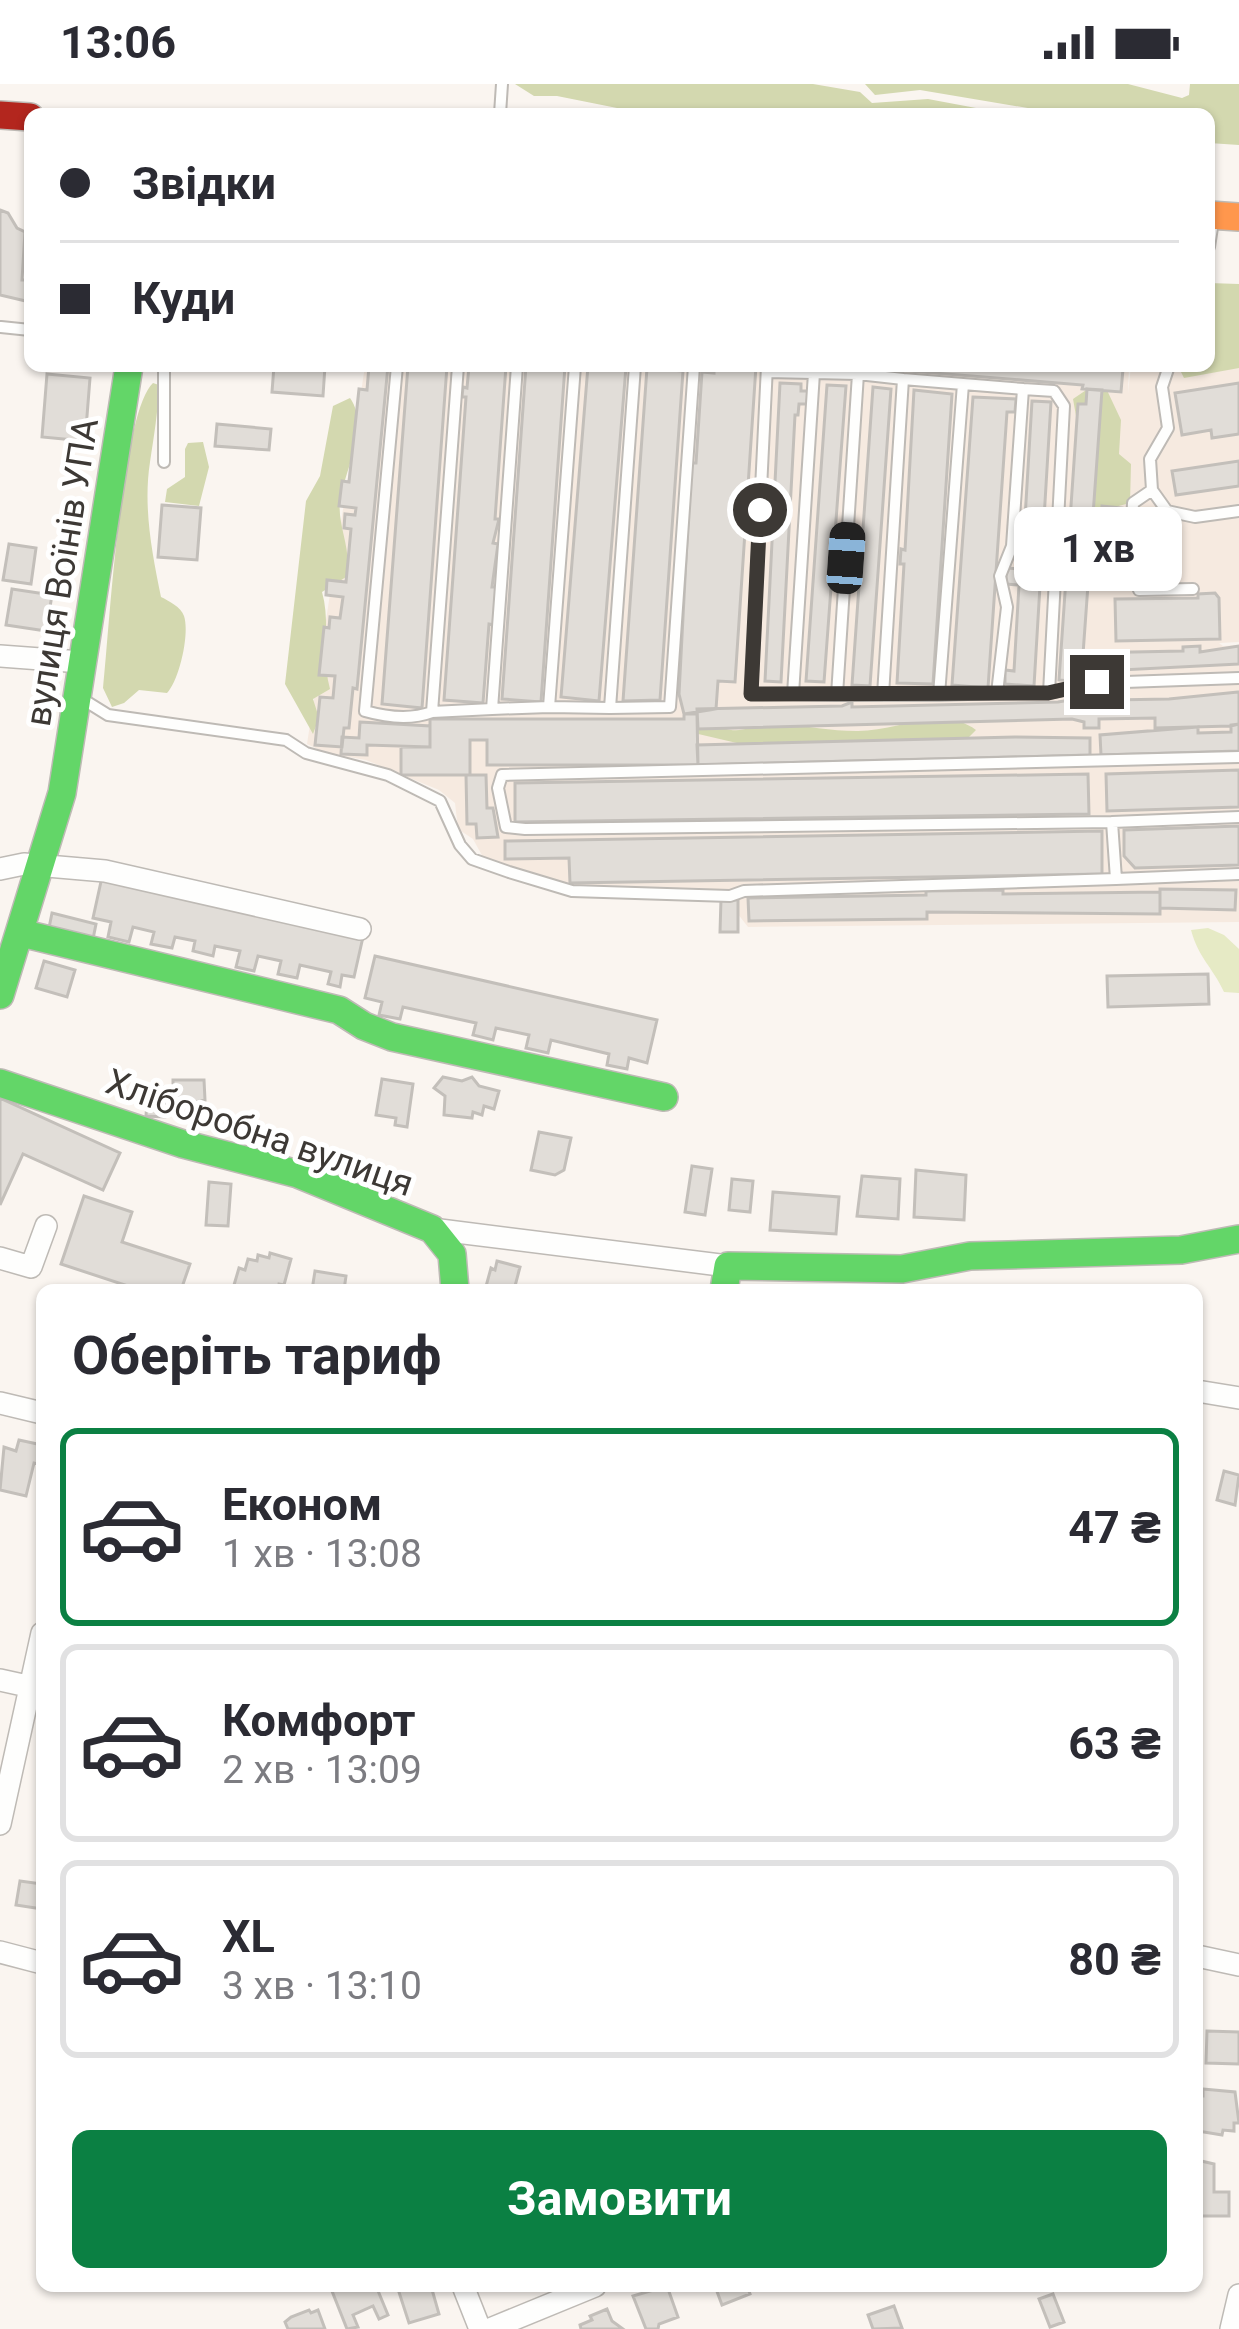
<!DOCTYPE html>
<html lang="uk">
<meta charset="utf-8">
<style>
body{margin:0;font-family:Roboto,sans-serif;background:#f7f7f7;color:#2b2b33;height:100vh;display:flex;flex-direction:column;font-size:45px;white-space:nowrap}
*{box-sizing:border-box;margin:0}
p{font-size:39px;color:#7c7c81}
.icon{flex:none;width:66px;height:66px;fill:none;stroke:currentColor;stroke-width:2;stroke-linecap:round;stroke-linejoin:round}
.map{position:relative;flex:1;overflow:hidden}
.panel{position:absolute;left:36px;top:1200px;width:1167px;height:1008px;display:flex;flex-direction:column;background:#fff;border-radius:18px;box-shadow:0 3px 9px #0004}
.panel>*{flex:none}
.hud{position:absolute;left:24px;top:24px;width:1191px;height:264px;border-radius:18px;box-shadow:0 3px 9px #0004;display:grid;align-content:center;height:264px;padding:0 36px;background:#fff}
.end{position:absolute;width:54px;height:54px;margin:-27px;border:15px solid #3d3935;background:#fff;box-shadow:0 0 0 6px #fff}
.from{border-radius:50%}
.bubble{position:absolute;height:84px;border-radius:18px;background:#fff;box-shadow:0 3px 9px #0004;font-size:39px;font-weight:700;line-height:84px;text-align:center}
.car{position:absolute;width:36px;height:72px;margin:-36px -18px;border-radius:15px;box-shadow:0 0 9px 3px #0007;background:linear-gradient(#222 24%,#8ab4d8 0 40%,#222 0 76%,#8ab4d8 0 86%,#222 0)}
.hud b{display:flex;align-items:center;gap:42px;height:114px;font-size:45px}
.hud b+b{border-top:3px solid #e1e1e2}
.hud i{width:30px;height:30px;background:#2b2b33}
ul{padding:0;list-style:none}
li{display:flex;align-items:center;gap:36px;height:198px;margin:0 24px 18px;padding:0 12px;border:6px solid #e1e1e2;border-radius:18px}
li div{flex:1}
li b{display:block;font-size:45px}
li em{font-style:normal;font-weight:700}
li.selected{border-color:#0b8043}
li>.icon{width:108px;height:108px;stroke-width:1.5}
h2{padding:0 36px;font-size:54px;line-height:144px}
.button{display:flex;gap:24px;margin-top:auto;padding:24px 36px}
.button a{flex:1;height:138px;border-radius:18px;background:#0b8043;color:#fff;font-size:48px;font-weight:700;line-height:138px;text-align:center}
.status{display:flex;justify-content:space-between;align-items:center;height:84px;padding:0 60px;background:#fff;direction:ltr}
.status svg{height:33px;fill:currentColor}
.map>svg:first-child{display:block}
.built{fill:#f6eae0}
.green{fill:#e6eac5}
.forest{fill:#d3d8af}
.building{fill:#e1ddd8;stroke:#c3bfba;stroke-width:3}
.lines{fill:none;stroke-linecap:round;stroke-linejoin:round}
.lane-casing{stroke:#bebab5;stroke-width:14}
.street-casing{stroke:#bebab5;stroke-width:24}
.fast-casing{stroke:#bebab5;stroke-width:30}
.slow-casing{stroke:#bebab5;stroke-width:30}
.jam-casing{stroke:#bebab5;stroke-width:30}
.lane{stroke:#fefefd;stroke-width:10}
.street{stroke:#fefefd;stroke-width:21}
.fast{stroke:#63d668;stroke-width:27}
.slow{stroke:#ff974d;stroke-width:27}
.jam{stroke:#b3261e;stroke-width:27}
.route{stroke:#3d3935;stroke-width:15}
.labels{text-anchor:middle;stroke-width:10;stroke-linejoin:round;paint-order:stroke}
.street-label{font-size:36px;fill:#3d3935;stroke:#fff}
</style>
<div class="status"><b>13:06</b><svg viewBox="0 0 49 12"><path d="M0 12V9h3v3zM5 12V6h3v6zM10 12V3h3v9zM15 12V0h3v12zM26 1h20v11H26zM47 4h2v5h-2z"/></svg></div>
<div class="map">
<svg width="1239" height="2245" viewBox="0 0 1239 2245">
<rect width="100%" height="100%" fill="#faf5f0"/>
<path class="built" d="M1239,275V558L1219,559L1223,562L1239,561V838L748,843L720,807L571,802L484,775L473,755L458,745L455,719L439,706L366,676L326,669L307,660L365,282H1129L1128,309L1131,282H1209Z"/>
<path class="green" d="M1208,844L1224,851L1239,865V909L1224,908C1212,882 1199,875 1191,846Z"/>
<path class="forest" d="M515,0H813L860,8L872,19L928,15L1008,30H647L557,12H534Z
M865,0H1128L1182,14L1189,11L1190,0H1239V61L1209,59V30H1063L920,6L875,11Z
M1209,199L1239,200V284L1184,294L1178,282H1209Z
M153,299L159,301C158,328 154,352 150,378C143,423 152,469 161,513C169,517 181,523 184,532C190,550 179,597 167,609L139,606L124,619L112,623L103,604C109,549 121,329 153,299Z
M1095,300L1105,302L1121,336L1119,370L1131,380L1130,419L1111,424L1097,436L1084,424L1080,354L1073,315Z
M350,314C370,342 345,385 340,417C337,442 353,467 346,493L322,508C331,539 321,573 330,605L313,615L319,634L313,650L285,600L306,417L320,392L333,322Z
M203,358L209,383L199,422L165,418L167,405L185,393V365L188,359Z
M700,634C748,659 739,638 781,640C806,642 831,647 856,647C892,648 945,622 976,646L967,655L778,658L754,663L694,649L691,640Z"/>
<path class="building" d="M0,126L8,129L17,144L25,148L22,196H30V218L0,211Z
M274,282H325L323,312L272,308Z
M369,282H388L357,605L353,604L349,644H344L342,663L315,661L320,613L333,614L335,592L319,591L324,543L329,544L330,533L340,534L343,513L326,511L327,496L346,498L351,445L344,444L345,430L355,431L356,424L339,422L342,397L349,398L359,305L367,306Z
M408,282H447L422,624L382,620Z
M469,282H506L495,435H499L493,459L498,460L492,503H498L495,541L489,540L483,619L444,616L466,313H462L463,303L467,304Z
M526,282H565L541,618L502,615Z
M588,282L626,283L599,617L561,613Z
M714,282H756L735,598L718,597L716,625L684,630L679,610L691,379H696L702,288L714,289Z
M846,282H1088L1123,285L1121,308L1082,305L1083,301Z
M647,284L683,287L660,616L623,617Z
M47,290L90,294L85,357L42,353Z
M780,299L801,300V307H808L807,320H799L798,331H795L781,598L765,597Z
M1239,299V350L1212,354L1211,346L1182,351L1175,309Z
M827,301L846,302L824,598L806,597Z
M873,303L891,305L870,602L852,601Z
M1087,305L1102,306L1081,598L1059,596L1078,320H1086Z
M914,306L952,310L933,600L897,599L904,480H900L901,465L905,466Z
M973,313L1016,315L1015,328H1007L988,604L952,601Z
M1032,317L1051,318L1034,602L1005,600V586L1014,587L1019,501L1006,500V484L1022,485Z
M217,340L271,345L269,366L215,362Z
M1239,377V402L1176,411L1172,387Z
M162,421L201,424L197,476L158,473Z
M1102,422L1122,424L1116,484L1096,482Z
M1144,448H1164V466H1144Z
M9,460L36,464L31,500L3,496Z
M12,505L52,511L46,547L6,541Z
M1215,509L1219,514L1220,555L1116,557L1115,515L1198,514V510Z
M1200,562V568L1239,562V580L1082,588L1083,569L1183,567V563Z
M1238,608H1239V640L1231,642L1155,644V634L1099,635V644H1084V638L1072,635L698,645L697,625L842,622L852,618V623L1058,618L1111,609V616L1169,615Z
M684,630H697L698,681H487V656H470V691H401V663H430V635H684Z
M360,638L430,642V663L367,661V671L341,670L342,653L359,654Z
M1239,640V667L1101,671L1100,651L1198,643V649L1231,648V641Z
M1015,653L1090,654V671L698,681L697,661Z
M1239,686V723L1107,727L1106,690Z
M1088,690L1089,730L515,738V699Z
M466,691H486L487,724H493L498,753L477,754L476,740H467Z
M1239,742V781L1135,784L1124,772V746Z
M1102,747V790L570,799L569,774L505,775V757Z
M102,793L363,853L354,893L342,891L340,903L328,900L331,888L300,881L297,894L278,890L281,877L258,872L254,887L236,883L240,867L215,862L213,872L193,867L195,857L175,853L172,864L151,860L154,848L133,843L129,858L108,853L111,838L93,834Z
M1160,805L1236,806L1235,826L1160,824Z
M1003,806V810L1160,808V830L927,828V835L749,837L748,814L926,811V807Z
M721,815L738,816V848H720Z
M52,829L96,840L93,855L49,844Z
M375,872L657,936L647,979L629,974L627,985L607,981L609,970L551,956L548,969L526,964L529,951L496,944L493,956L473,951L476,939L403,923L400,935L379,931L382,918L365,914Z
M44,877L75,886L67,913L36,904Z
M1208,890L1209,920L1108,923L1107,892Z
M443,993L462,997L472,993L479,1002L499,1007L494,1025L484,1022L482,1031L473,1028L472,1034L444,1031L445,1012L434,1004Z
M382,995L413,1000L407,1043L395,1041L396,1034L376,1031Z
M173,996H204L205,1016L183,1021V1016H173Z
M148,1002L167,1003L165,1033L146,1032Z
M0,1014L120,1069L103,1106L23,1070L0,1121Z
M539,1048L571,1054L564,1086L555,1091L531,1086Z
M692,1082L712,1085L705,1131L685,1128Z
M916,1086L966,1091L964,1136L914,1133Z
M862,1092L900,1095L898,1135L857,1132Z
M732,1095L753,1097L750,1128L729,1126Z
M209,1098L231,1100L228,1142L206,1141Z
M773,1108L839,1113L836,1150L770,1146Z
M84,1112L132,1128L122,1158L190,1180L181,1206H140L61,1180Z
M270,1169L291,1175L284,1201L279,1200L278,1206H241L242,1203L234,1201L239,1184L245,1186L248,1175L257,1177L258,1171L269,1174Z
M497,1177L520,1183L514,1206H485L491,1184L495,1186Z
M315,1187L346,1192L344,1206H312Z
M19,1356L42,1361V1381L34,1379L26,1412L0,1406L4,1363L16,1367Z
M1224,1387L1239,1391L1235,1421L1217,1416Z
M20,1797L42,1800V1825L16,1821Z
M1207,1947L1239,1948V1980L1206,1979Z
M1203,2005L1235,2008L1239,2039H1234V2047L1223,2046L1222,2051L1198,2047V2012H1203Z
M1197,2076L1214,2080V2108H1229V2132H1198Z
M345,2202H376L388,2231L379,2235L373,2222L353,2231L358,2243L347,2245L332,2207Z
M397,2202H431L439,2230L409,2239Z
M667,2202L678,2233L659,2240L658,2245H646L633,2212Z
M715,2202H747L750,2210L722,2221Z
M1053,2210L1064,2238L1050,2243L1039,2215Z
M894,2222L902,2244L873,2245L868,2231Z
M607,2225L612,2237L623,2245H581L580,2241L592,2236L590,2232Z
M309,2226L311,2229L318,2226L325,2245H288L285,2238L291,2233Z"/>
<g class="lines">
<defs>
<path id="lane" d="M500,30L502,0
M1209,163L1213,137
M1,243L30,246
M164,282V378
M397,282L365,627C386,633 411,636 432,628
M458,282L432,628L492,625L517,282
M1169,282L1162,303L1168,344L1150,375L1152,406L1167,427L1195,433L1239,427
M767,288L814,289L793,610H751L767,282
M1152,406L1133,419L1130,481L1139,506L1193,505
M997,609H1049L1064,322L1054,307L1023,305
M1049,609L1097,599L1239,594
M793,610L837,611L858,290L814,289
M837,611H883L903,295L858,290
M883,611H939L963,300L903,295
M939,611L997,609L1007,523L1000,492L1012,462L1023,305L963,300
M79,613L108,631L286,656L306,669L388,691L440,717L460,761L472,775L509,788L572,807L730,812L744,807L1116,795
M549,623L610,624L635,282
M610,624L670,623L694,282
M492,625L549,623L575,282
M1239,733L1112,738L1116,795L1239,790
M1112,738L525,745L506,743L498,704L502,691L1239,673"/>
<path id="street" d="M0,572L81,578
M0,785L24,780L105,787L360,845
M432,1145L728,1182
M0,1174L31,1183L46,1142
M1197,1307L1239,1314
M0,1319L42,1329
M0,1596L41,1605
M0,1740L42,1549
M0,1868L42,1879
M1197,1872L1239,1881
M463,2202L480,2245
M490,2245L595,2202
M1231,2245L1239,2211"/>
<path id="fast" d="M21,849L339,926L364,942L392,953L664,1013
M0,911L62,709L129,282
M0,999L183,1060L298,1090L432,1145L452,1170L455,1206
M724,1206L728,1182L902,1185L970,1172L1181,1166L1239,1155"/>
<path id="slow" d="M1209,131L1239,133"/>
<path id="jam" d="M0,31L30,33"/>
</defs>
<use href="#lane" class="lane-casing"/>
<use href="#street" class="street-casing"/>
<use href="#fast" class="fast-casing"/>
<use href="#slow" class="slow-casing"/>
<use href="#jam" class="jam-casing"/>
<use href="#lane" class="lane"/>
<use href="#street" class="street"/>
<use href="#fast" class="fast"/>
<use href="#slow" class="slow"/>
<use href="#jam" class="jam"/>
</g>
<g class="lines">
<path class="route" d="M760,426L751,610L1048,609L1097,598"/>
</g>
<g class="labels">
<g class="street-label">
<text transform="translate(61 488) rotate(-81)" y="13">вулиця Воїнів УПА</text>
<text transform="translate(260 1048) rotate(19)" y="13">Хліборобна вулиця</text>
</g>
</g>
</svg>
<i class="end from" style="left:760px;top:426px"></i>
<i class="end" style="left:1097px;top:598px"></i>
<div class="bubble" style="left:1014px;top:423px;width:168px">1 хв</div>
<i class="car" style="left:846px;top:474px;rotate:4deg"></i>
<div class="hud">
<b><i class="from"></i>Звідки</b>
<b><i></i>Куди</b>
</div>
<section class="panel">
<h2>Оберіть тариф</h2>
<ul>
<li class="selected"><svg class="icon" aria-label="car" viewBox="0 0 24 24"><path d="M5 17H2v-5l4-1 3-4h7l3 4 3 1v5h-3M9 17h6M6 11h13"/><circle cx="7" cy="17" r="2"/><circle cx="17" cy="17" r="2"/></svg><div><b>Економ</b><p>1 хв · 13:08</p></div><em>47 ₴</em></li>
<li><svg class="icon" aria-label="car" viewBox="0 0 24 24"><path d="M5 17H2v-5l4-1 3-4h7l3 4 3 1v5h-3M9 17h6M6 11h13"/><circle cx="7" cy="17" r="2"/><circle cx="17" cy="17" r="2"/></svg><div><b>Комфорт</b><p>2 хв · 13:09</p></div><em>63 ₴</em></li>
<li><svg class="icon" aria-label="car" viewBox="0 0 24 24"><path d="M5 17H2v-5l4-1 3-4h7l3 4 3 1v5h-3M9 17h6M6 11h13"/><circle cx="7" cy="17" r="2"/><circle cx="17" cy="17" r="2"/></svg><div><b>XL</b><p>3 хв · 13:10</p></div><em>80 ₴</em></li>
</ul>
<div class="button"><a>Замовити</a></div>
</section>
</div>
